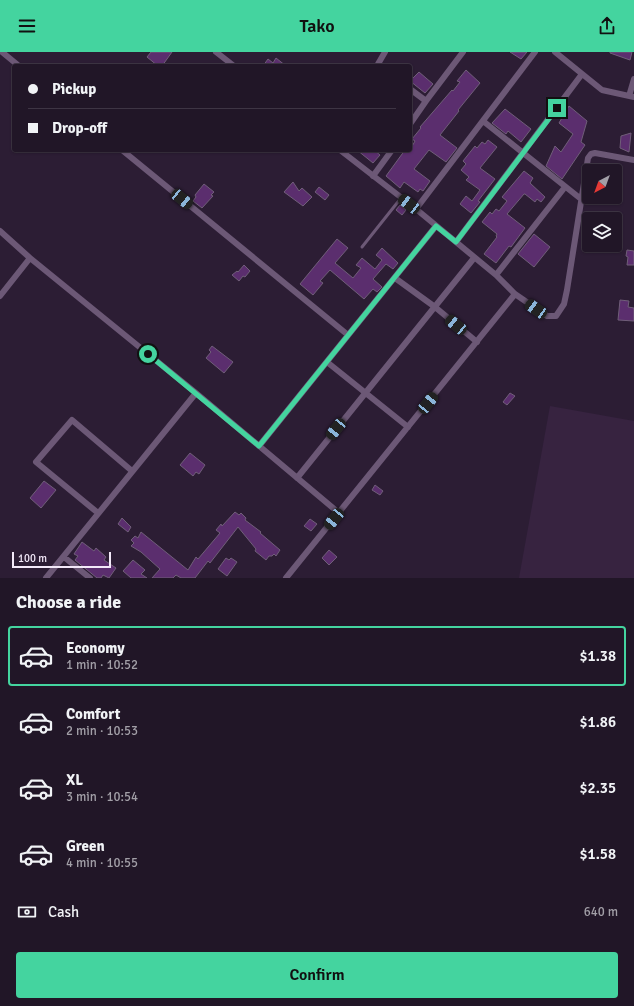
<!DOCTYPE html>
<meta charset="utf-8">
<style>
body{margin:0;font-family:Signika,sans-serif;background:#2d2333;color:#f1f3f6;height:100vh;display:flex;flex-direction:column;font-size:15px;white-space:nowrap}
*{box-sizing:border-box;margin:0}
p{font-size:13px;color:#a29fa7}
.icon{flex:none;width:22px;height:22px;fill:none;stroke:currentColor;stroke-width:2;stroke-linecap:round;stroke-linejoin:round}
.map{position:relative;height:526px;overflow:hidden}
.sheet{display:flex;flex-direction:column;background:#211627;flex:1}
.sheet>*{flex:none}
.top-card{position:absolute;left:12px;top:12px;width:400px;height:88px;border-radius:4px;box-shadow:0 1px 3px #0004,0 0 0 1px #3e3544;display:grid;align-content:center;height:88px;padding:0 16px;background:#211627}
.needle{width:26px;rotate:221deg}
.fabs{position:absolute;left:582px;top:112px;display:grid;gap:8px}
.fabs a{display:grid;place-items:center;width:40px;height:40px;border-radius:4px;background:#211627;box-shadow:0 1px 3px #0004,0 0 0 1px #3e3544;font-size:20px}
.scale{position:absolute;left:12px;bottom:10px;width:99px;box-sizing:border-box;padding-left:4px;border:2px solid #f3e9f9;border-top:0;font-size:11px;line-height:14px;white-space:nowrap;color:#f3e9f9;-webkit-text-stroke:3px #2c1d34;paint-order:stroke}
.end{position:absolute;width:18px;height:18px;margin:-9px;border:5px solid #44d49f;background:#111;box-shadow:0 0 0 2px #111}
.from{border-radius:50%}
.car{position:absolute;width:12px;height:24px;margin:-12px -6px;border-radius:5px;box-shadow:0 0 3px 1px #0007;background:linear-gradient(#222 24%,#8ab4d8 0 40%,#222 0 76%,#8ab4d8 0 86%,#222 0)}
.top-card b{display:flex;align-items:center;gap:14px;height:38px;font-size:15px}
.top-card b+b{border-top:1px solid #3e3544}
.top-card i{width:10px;height:10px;background:#f1f3f6}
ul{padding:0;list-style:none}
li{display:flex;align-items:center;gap:12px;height:60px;margin:0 8px 6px;padding:0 8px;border:2px solid transparent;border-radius:4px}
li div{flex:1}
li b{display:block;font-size:15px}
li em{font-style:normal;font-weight:600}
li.selected{border-color:#44d49f}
li>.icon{width:36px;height:36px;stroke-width:1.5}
h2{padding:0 16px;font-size:18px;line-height:48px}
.pay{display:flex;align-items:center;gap:10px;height:44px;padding:0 16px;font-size:15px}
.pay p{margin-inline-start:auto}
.button{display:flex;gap:8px;margin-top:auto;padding:8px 16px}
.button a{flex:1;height:46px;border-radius:4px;background:#44d49f;color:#111;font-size:16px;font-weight:600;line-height:46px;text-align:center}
header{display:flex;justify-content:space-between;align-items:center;height:52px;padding:0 16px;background:#44d49f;color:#111;font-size:18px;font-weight:600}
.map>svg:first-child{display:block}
.built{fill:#372340}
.building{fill:#5b2e6e;stroke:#705e79}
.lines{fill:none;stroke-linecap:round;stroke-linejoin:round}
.lane{stroke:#6c5876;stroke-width:3}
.street{stroke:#6c5876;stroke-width:6}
.route{stroke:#44d49f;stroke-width:5}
</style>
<header><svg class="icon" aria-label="menu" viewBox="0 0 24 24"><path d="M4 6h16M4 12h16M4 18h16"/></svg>Tako<svg class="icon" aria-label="share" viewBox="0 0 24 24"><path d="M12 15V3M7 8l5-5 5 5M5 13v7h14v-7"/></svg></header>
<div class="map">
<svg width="634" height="526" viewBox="0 0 634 526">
<rect width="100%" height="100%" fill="#2c1d34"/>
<path class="built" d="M550,354L634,369V526H519Z"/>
<path class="building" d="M151,0H172L162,14H158L147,5Z
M510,0H527L521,7Z
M610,0H632L630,8L610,1Z
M276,6L286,14H263L268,7L273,11Z
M466,18L480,31L458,58L459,59L440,83L457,96L446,110L429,98L414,117L430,129L423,139L420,137L418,140L404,130L400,136L386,124L405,98H410L415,89L412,87L421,76L420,75L452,38L453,39L460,30L457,29Z
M419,20L433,32L425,41L410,29Z
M569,54L587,69L581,90L585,93L562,127L546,114L555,94L561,100L573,82L559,71Z
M505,57L531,77L521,90L508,79L506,82L492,71Z
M631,81L629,100L620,96L621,84Z
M488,88L497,95L480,116L495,127L478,149L480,150L471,161L460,152L466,144L472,149L480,138L466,128L469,125L461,118L466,112L463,109L475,94L477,96L482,90L485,92Z
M357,98H374L380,103L373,111Z
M524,119L533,126L530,131L545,145L541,150L537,147L535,150L525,142H524L507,162L525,176L511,195L509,194L496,211L484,202L497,185L496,184L497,182L482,170L490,160L492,162L496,157L499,159L507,149L502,145Z
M293,130L299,139L302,136L312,145L303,154L284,140Z
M204,132L214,140L211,143L213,144L202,156L193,149L196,145L195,143Z
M319,135L329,143L325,148L315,140Z
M400,153L406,158L402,163L396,158Z
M534,182L550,195L534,215L518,202Z
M337,187L348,196L335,211L353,226L361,216L356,213L362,206L375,217L382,208L376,203L382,196L398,211L393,217L386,212L373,227L382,235L377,240L373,237L364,247L330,218L320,229L323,231L313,243L300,232Z
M627,198L634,199V213H627L628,205L626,204Z
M244,213L250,219L245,225L243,224L239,229L232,223L237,219L238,220Z
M620,248L629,249L628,255L634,256V269L618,268Z
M212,294L233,310L224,321L206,306L211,300L209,298Z
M510,341L515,344L507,353L503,350Z
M190,401L205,413L199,422L196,420L193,424L180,413Z
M44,429L56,438L41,456L30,446Z
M375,433L383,439L380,443L372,438Z
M235,460L239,463L241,461L246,466L245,468L261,480L260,481L280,498L276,504L274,502L272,504H269L266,508L255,499L256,497L238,475L210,511L208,509L195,526H181L176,523L173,526H152L160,517L141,500L131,494L134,491L131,488L135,484L138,486L141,480L188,518L196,505L198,507L220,481L216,478L221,472L222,474Z
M122,466L131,475L128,480L118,472Z
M310,467L317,472L311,479L304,474Z
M82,490L94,499L96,496L106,505L104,508L116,516L109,526L103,523L101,526H97L75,508L78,504L74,502Z
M329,498L337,505L329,513L322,506Z
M226,506L229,508L231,506L237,510L227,524L218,517Z
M133,508L145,518L141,522L147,526H131L123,519Z"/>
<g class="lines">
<path class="lane" d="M362,195L401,146"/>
<path class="street" d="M2,0L19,14
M216,0L234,14
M555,0L602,38L634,45
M378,12L385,0
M410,37L426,49L410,72
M629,44L634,27
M426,49L463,0
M483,69L581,147
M122,98L348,283
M340,98L416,157L496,223L515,242L547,264H556L564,252L567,238L588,106L591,102L595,101L634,108
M373,124L392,98
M416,157L535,0
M0,179L30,206L196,341L339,461
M456,190L582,22
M496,223L565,135
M395,226L435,255L477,290
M0,244L30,206
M327,310L408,375
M259,394L436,174
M297,426L474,206
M98,461L36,410L72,368L132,419
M64,505L90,526
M46,526L196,341
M286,526L515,242"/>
</g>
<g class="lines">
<path class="route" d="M148,302L259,394L436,174L456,190L557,56"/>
</g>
</svg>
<div class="fabs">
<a><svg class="needle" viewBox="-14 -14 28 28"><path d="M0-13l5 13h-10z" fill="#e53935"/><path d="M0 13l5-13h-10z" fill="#a29fa7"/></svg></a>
<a><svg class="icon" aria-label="layers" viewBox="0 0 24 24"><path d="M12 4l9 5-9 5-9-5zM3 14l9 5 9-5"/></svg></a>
</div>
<div class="scale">100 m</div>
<i class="end from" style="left:148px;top:302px"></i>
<i class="end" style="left:557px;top:56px"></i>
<i class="car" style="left:182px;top:147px;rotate:129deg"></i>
<i class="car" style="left:409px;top:152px;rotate:307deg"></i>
<i class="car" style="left:536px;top:257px;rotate:305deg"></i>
<i class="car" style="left:456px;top:273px;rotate:309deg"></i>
<i class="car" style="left:428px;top:351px;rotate:39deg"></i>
<i class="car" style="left:336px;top:377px;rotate:219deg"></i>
<i class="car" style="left:334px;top:467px;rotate:219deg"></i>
<div class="top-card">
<b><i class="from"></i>Pickup</b>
<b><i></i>Drop-off</b>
</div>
</div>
<section class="sheet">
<h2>Choose a ride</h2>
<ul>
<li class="selected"><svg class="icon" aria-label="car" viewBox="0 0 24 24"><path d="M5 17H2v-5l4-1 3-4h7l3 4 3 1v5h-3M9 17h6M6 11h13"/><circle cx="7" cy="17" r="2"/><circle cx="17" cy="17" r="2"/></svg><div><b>Economy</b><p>1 min · 10:52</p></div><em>$1.38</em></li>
<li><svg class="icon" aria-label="car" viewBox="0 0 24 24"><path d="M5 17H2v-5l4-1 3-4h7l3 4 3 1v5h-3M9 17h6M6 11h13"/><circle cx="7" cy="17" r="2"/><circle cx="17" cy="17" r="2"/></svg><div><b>Comfort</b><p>2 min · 10:53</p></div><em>$1.86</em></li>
<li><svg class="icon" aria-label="car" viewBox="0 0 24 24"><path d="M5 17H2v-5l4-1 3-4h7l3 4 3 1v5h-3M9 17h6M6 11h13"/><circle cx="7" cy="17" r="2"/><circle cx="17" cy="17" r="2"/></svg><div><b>XL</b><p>3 min · 10:54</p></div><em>$2.35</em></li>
<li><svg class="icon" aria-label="car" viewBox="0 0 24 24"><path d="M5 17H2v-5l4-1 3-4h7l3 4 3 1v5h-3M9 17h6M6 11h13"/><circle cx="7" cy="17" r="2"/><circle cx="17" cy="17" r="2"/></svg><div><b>Green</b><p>4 min · 10:55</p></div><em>$1.58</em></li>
</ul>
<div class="pay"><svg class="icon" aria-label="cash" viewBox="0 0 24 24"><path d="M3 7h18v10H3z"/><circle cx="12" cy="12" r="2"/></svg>Cash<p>640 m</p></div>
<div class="button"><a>Confirm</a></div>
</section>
